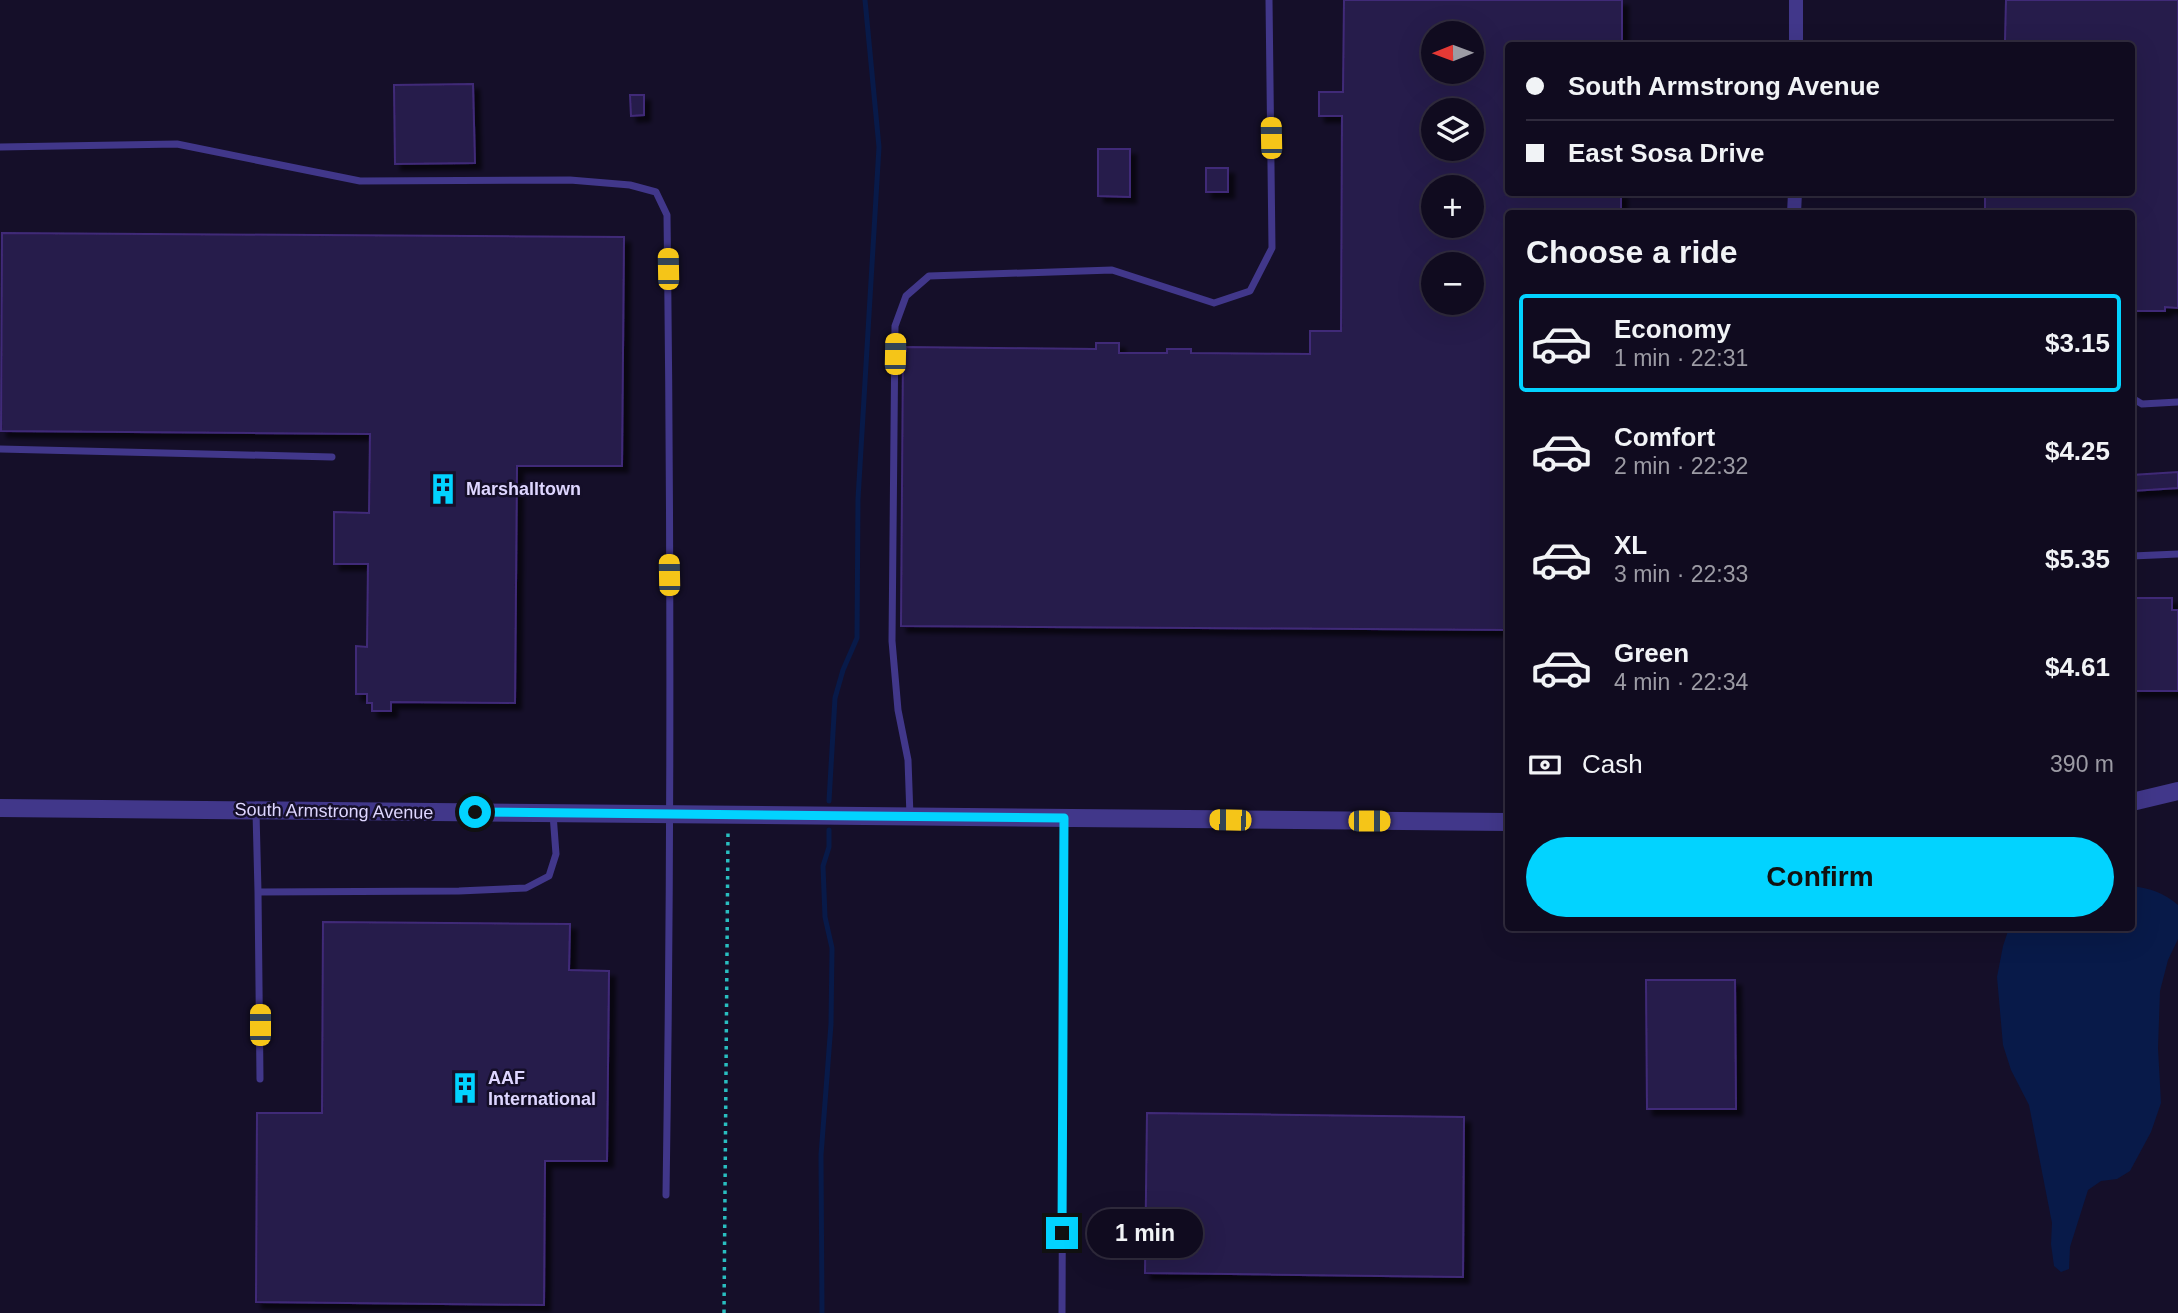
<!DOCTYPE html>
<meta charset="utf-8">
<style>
body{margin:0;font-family:Arial,sans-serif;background:#191428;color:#f1f3f6;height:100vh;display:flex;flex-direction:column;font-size:26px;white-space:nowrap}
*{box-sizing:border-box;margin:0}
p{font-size:23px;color:#9c9ba4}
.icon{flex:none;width:38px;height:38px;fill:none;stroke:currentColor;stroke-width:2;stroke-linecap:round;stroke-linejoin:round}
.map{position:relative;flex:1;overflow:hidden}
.sheet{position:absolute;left:1505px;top:210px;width:630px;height:721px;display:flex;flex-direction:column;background:#100b1f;border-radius:7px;box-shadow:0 7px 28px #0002,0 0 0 2px #302b3d}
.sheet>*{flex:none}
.guide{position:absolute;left:1505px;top:42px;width:630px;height:154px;border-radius:7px;box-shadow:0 7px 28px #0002,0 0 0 2px #302b3d;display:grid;align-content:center;height:154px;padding:0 21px;background:#100b1f}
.needle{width:46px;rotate:269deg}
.controls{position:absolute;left:1421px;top:21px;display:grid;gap:14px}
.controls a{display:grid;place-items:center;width:63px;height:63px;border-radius:50%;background:#100b1f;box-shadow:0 7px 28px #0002,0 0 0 2px #302b3d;font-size:35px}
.end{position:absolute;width:32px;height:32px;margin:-16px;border:9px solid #02d3ff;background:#111;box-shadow:0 0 0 4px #111}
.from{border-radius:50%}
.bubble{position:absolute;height:49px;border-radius:24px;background:#100b1f;box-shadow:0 7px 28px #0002,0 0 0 2px #302b3d;font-size:23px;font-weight:700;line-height:49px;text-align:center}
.car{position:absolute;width:21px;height:42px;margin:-21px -10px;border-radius:9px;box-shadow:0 0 5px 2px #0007;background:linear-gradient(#f5c518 24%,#345 0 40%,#f5c518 0 76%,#345 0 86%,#f5c518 0)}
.guide b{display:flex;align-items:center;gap:24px;height:66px;font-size:26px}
.guide b+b{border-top:2px solid #302b3d}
.guide i{width:18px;height:18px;background:#f1f3f6}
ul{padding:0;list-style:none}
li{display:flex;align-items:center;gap:21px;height:98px;margin:0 14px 10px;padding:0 7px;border:4px solid transparent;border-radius:7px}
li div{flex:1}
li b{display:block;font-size:26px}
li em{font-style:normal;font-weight:700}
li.on{border-color:#02d3ff}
li>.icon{width:63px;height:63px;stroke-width:1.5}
h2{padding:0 21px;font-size:32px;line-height:84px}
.pay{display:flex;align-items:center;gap:18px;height:77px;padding:0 21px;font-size:26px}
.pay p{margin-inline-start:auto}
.cta{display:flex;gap:14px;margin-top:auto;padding:14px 21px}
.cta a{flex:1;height:80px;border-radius:42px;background:#02d3ff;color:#111;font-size:28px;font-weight:700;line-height:80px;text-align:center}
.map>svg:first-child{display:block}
.water{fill:#081a49}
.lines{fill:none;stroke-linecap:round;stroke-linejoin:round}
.stream{stroke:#081a49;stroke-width:5}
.building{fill:#271a4b;stroke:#402b78;stroke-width:2;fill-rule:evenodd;filter:url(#shadow)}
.path{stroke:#29bec0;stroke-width:3.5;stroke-dasharray:3.5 5;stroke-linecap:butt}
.service{stroke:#41378a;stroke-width:7}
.minor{stroke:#41378a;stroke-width:14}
.tertiary{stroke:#41378a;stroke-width:18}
.route{stroke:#02d3ff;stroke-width:9}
.labels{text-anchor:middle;stroke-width:5;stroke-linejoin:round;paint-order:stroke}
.poi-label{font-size:18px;font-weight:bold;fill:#ded6ff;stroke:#150f29;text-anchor:start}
.street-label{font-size:18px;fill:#ded6ff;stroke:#150f29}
</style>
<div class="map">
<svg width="2178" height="1313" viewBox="0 0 2178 1313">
<defs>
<filter id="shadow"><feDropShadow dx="6" dy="6" stdDeviation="2" flood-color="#0009"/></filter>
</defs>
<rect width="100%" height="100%" fill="#150f29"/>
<path class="water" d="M2132,886C2150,888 2164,893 2178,905V939L2168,960L2160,991L2158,1048L2161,1103L2151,1132L2130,1171L2117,1179L2101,1181L2088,1190L2070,1247L2069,1269L2061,1272L2054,1266L2051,1244L2052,1223L2029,1105L2011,1070L2003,1045L1997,977L2003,946L2009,928H2132Z"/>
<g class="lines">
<path class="stream" d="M829,801L835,698L843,670L857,638L858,499L879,147L865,0
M822,1313L821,1155L831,1024L832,948L825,917L823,866L829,847V830"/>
</g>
<path class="building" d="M1344,0H1622V46H1508V192H1621V214H1508V630L901,626L903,351H906V347L1096,349V343H1119V353H1167V349H1191V353L1310,354V331H1341L1342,116H1319V92H1343ZM1433,33H1472V72H1433ZM1433,110H1472V149H1433ZM1433,187H1472V226H1433ZM1433,264H1472V303H1433Z
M2006,0H2178V308L2165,307V311H2132V214H1985V192H2132V46H2052V42L2005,41Z
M473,84L475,163L395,164L394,85Z
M630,95H644V115L631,116Z
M1098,149H1130V197L1098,196Z
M1206,168H1228V192H1206Z
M2,233L624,237L622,466H517L515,703L391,702V711H372V703H367V694H356V646L367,647L368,564H334V512L369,513L370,434L1,431Z
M2178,472V488L2132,491V475Z
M2132,598H2172V610H2178V691H2132Z
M323,922L570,924L569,970L609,971L607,1161H545L544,1305L256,1302L257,1113H322Z
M1646,980H1735L1736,1109H1647Z
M1147,1113L1464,1117L1463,1277L1145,1273Z"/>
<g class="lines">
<path class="path" d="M724,1313L728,831"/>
<path class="service" d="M0,147L177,144L360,181L570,180L630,185L656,192L667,215C671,541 671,868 666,1195
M2132,398L2142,404L2178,402
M0,449L332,457
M2132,556L2178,554
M256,812L258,892L459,891L526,888L549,876L556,854L553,814
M910,816L908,760L898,710L892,641L895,326L906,296L929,276L1112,270L1214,303L1250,291L1272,248L1269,0
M258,892L260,1079
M1062,1313L1064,819"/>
<path class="minor" d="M1796,46V0
M1794,214L1795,192"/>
<path class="tertiary" d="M2132,802L2178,791
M0,808L1508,822"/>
</g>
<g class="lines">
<path class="route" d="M475,812L1064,818L1062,1233"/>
</g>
<defs>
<symbol id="building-bare" viewBox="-9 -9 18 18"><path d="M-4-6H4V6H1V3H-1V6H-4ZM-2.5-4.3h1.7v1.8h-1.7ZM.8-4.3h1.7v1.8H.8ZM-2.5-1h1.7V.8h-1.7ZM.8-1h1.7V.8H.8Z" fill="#02d3ff" stroke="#150f29" stroke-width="2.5" paint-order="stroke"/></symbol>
</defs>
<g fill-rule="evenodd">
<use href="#building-bare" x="421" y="467" width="44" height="44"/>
<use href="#building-bare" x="443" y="1066" width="44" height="44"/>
</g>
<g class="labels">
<g class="poi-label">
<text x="466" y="495">Marshalltown</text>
<text x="488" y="1084">AAF<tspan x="488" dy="21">International</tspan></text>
</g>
<g class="street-label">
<text transform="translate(334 811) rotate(1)" y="6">South Armstrong Avenue</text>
</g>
</g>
</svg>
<div class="controls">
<a><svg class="needle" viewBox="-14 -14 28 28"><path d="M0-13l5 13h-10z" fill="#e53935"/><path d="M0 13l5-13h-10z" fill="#9c9ba4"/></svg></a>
<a><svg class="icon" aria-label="layers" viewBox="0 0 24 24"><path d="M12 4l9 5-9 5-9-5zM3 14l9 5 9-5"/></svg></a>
<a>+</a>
<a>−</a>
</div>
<i class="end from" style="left:475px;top:812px"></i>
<i class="end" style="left:1062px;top:1233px"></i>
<div class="bubble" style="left:1087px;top:1209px;width:116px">1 min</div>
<i class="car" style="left:1271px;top:138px;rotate:359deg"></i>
<i class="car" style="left:668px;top:269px;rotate:359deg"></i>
<i class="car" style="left:895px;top:354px;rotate:1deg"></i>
<i class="car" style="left:669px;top:575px;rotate:359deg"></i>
<i class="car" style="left:1230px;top:820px;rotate:271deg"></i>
<i class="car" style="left:1369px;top:821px;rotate:90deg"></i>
<i class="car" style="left:260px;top:1025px;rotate:0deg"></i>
<div class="guide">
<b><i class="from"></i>South Armstrong Avenue</b>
<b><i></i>East Sosa Drive</b>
</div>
<section class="sheet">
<h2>Choose a ride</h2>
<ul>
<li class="on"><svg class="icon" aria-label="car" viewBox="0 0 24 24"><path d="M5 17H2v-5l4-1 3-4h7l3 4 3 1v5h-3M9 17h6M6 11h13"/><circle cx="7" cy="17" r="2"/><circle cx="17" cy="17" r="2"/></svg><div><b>Economy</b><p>1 min · 22:31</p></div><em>$3.15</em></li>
<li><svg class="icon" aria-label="car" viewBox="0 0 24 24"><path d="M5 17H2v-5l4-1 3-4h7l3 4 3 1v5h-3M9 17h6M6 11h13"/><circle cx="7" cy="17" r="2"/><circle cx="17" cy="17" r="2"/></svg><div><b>Comfort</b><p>2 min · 22:32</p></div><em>$4.25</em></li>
<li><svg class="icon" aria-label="car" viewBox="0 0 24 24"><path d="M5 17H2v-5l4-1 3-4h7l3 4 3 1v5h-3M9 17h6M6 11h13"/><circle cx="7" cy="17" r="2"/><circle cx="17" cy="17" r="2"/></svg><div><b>XL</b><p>3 min · 22:33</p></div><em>$5.35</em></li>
<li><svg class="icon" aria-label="car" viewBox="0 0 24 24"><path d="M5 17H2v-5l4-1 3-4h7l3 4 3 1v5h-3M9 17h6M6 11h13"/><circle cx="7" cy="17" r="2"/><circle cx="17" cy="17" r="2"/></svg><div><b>Green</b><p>4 min · 22:34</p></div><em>$4.61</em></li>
</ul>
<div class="pay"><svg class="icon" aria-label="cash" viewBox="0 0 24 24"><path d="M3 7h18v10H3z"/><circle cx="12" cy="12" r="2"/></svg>Cash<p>390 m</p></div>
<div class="cta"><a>Confirm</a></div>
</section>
</div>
